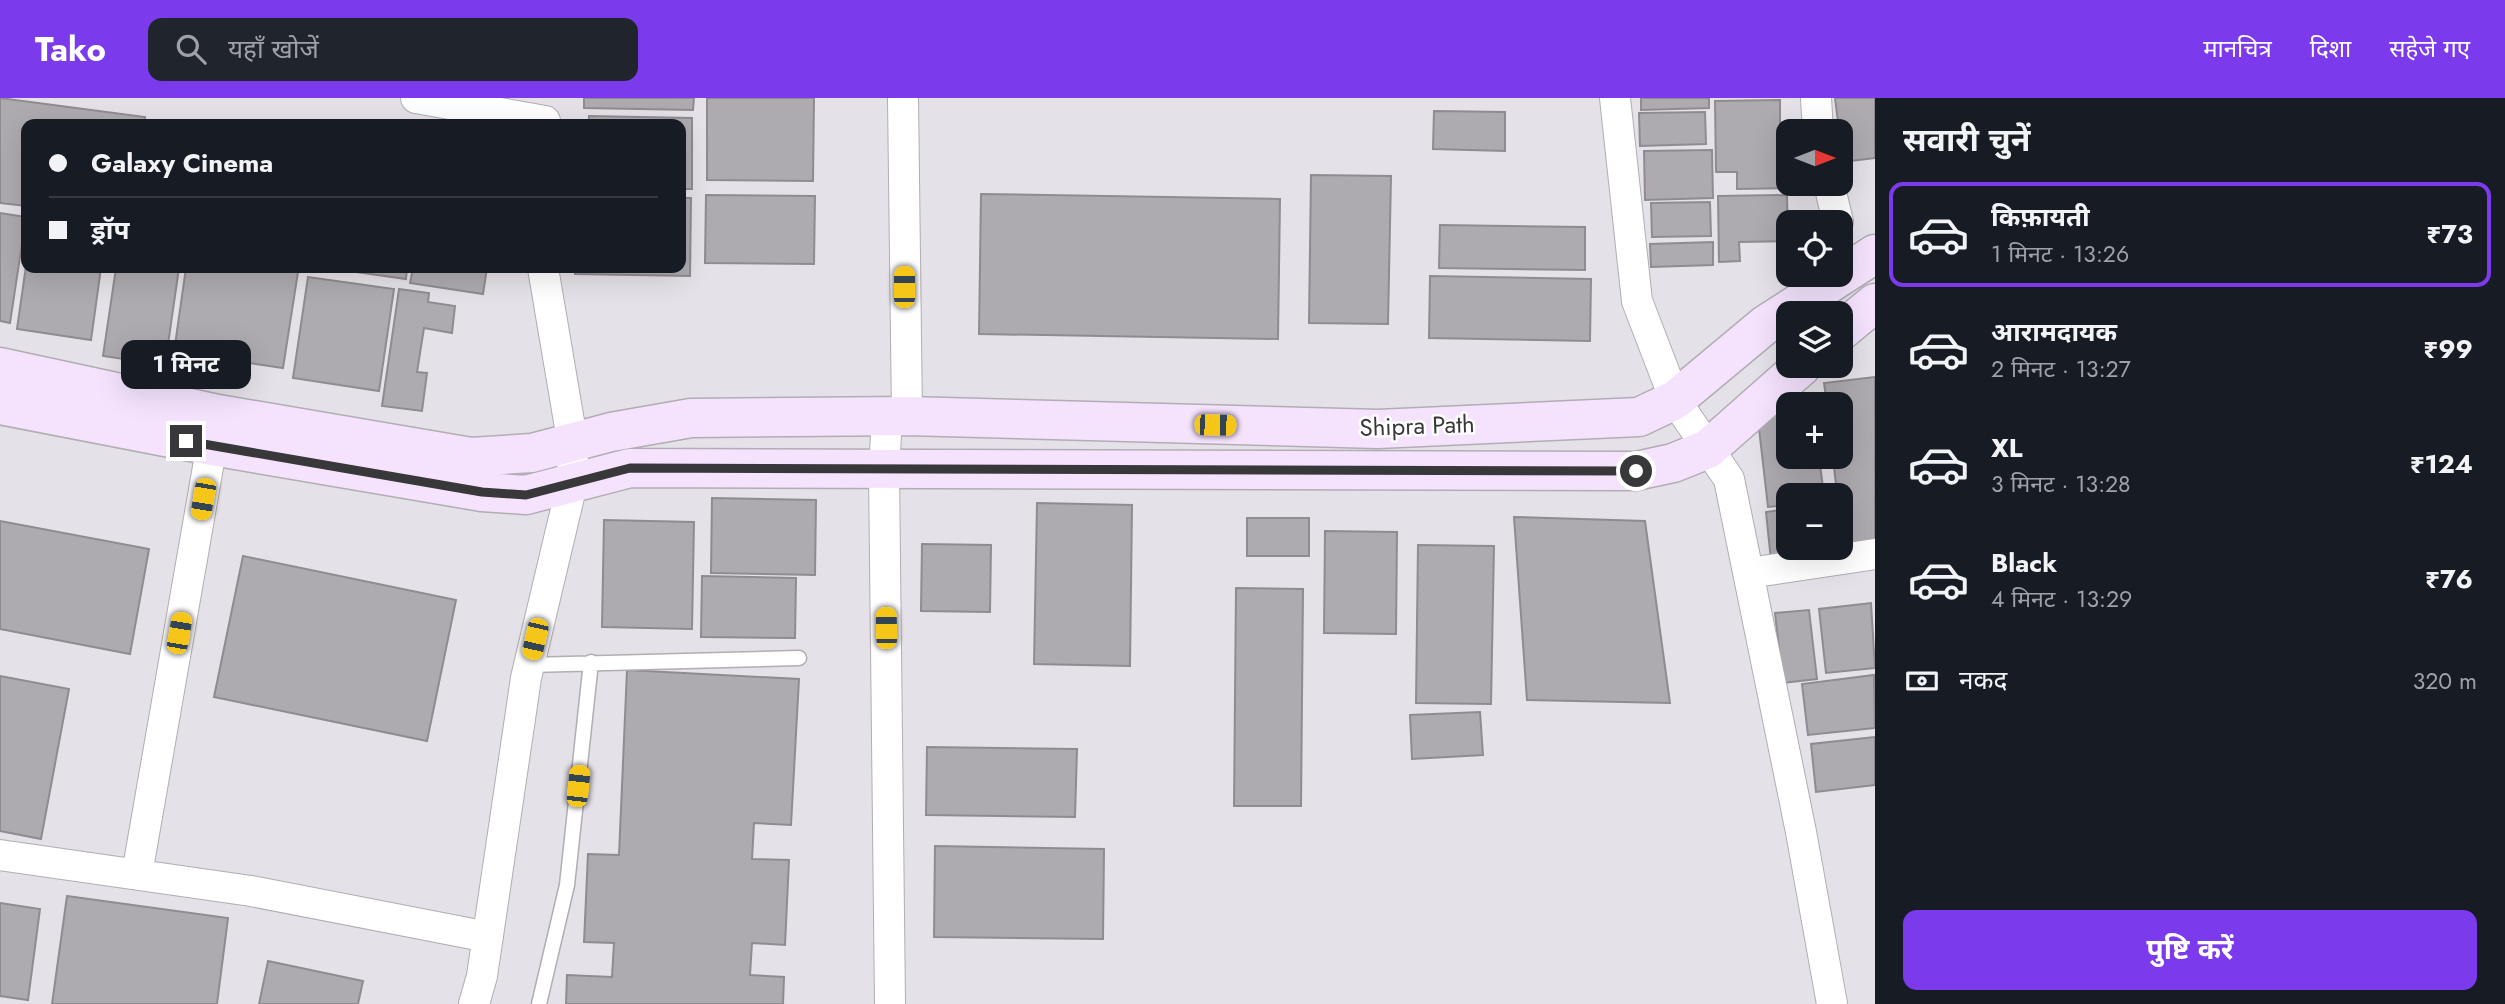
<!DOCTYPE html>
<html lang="hi">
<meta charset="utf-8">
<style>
body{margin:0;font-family:Jost,"Noto Sans Devanagari",sans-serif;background:#20242c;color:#f1f3f6;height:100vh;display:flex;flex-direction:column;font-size:26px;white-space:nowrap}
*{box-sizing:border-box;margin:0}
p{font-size:23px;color:#9ea1a6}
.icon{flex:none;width:38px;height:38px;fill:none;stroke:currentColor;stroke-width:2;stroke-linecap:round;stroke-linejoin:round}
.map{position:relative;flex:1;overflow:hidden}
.details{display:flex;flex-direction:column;background:#171b24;width:630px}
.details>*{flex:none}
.guide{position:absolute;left:21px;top:21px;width:665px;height:154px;border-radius:14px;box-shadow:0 7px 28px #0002;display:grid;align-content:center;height:154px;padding:0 28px;background:#171b24}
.needle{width:46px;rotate:90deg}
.controls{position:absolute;left:1776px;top:21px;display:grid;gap:14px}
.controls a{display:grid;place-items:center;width:77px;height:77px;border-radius:14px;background:#171b24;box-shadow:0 7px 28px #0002;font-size:35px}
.end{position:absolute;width:32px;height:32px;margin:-16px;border:9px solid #383739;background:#fff;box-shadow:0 0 0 4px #fff}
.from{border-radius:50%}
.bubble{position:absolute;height:49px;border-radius:14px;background:#171b24;box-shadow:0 7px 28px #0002;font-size:23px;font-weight:700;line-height:49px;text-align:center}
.car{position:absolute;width:21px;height:42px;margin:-21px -10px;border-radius:9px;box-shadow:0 0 5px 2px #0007;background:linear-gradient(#f5c518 24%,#345 0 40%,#f5c518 0 76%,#345 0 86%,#f5c518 0)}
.guide b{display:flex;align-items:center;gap:24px;height:66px;font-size:26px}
.guide b+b{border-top:2px solid #363941}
.guide i{width:18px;height:18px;background:#f1f3f6}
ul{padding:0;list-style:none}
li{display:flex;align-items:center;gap:21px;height:105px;margin:0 14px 10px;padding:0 14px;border:4px solid transparent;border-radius:14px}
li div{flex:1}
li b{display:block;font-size:26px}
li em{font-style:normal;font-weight:700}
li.current{border-color:#7c3aed}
li>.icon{width:63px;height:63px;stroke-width:1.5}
h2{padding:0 28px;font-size:32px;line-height:84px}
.pay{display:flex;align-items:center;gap:18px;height:77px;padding:0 28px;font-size:26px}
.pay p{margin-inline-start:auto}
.button{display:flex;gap:14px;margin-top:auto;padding:14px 28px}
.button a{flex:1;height:80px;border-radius:14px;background:#7c3aed;color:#fff;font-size:28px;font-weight:700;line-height:80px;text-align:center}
header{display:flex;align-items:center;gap:42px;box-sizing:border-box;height:98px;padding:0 35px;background:#7c3aed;color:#fff}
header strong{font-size:33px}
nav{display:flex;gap:38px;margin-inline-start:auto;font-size:24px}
.search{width:490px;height:63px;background:#20242c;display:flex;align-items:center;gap:18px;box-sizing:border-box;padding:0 24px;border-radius:14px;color:#9ea1a6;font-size:26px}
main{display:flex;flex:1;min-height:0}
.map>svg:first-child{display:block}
.building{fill:#aeabb0;stroke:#8f8b91;stroke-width:2}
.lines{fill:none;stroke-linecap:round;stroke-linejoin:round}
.lane-casing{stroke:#b1adb3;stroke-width:17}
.street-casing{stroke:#b1adb3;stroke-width:32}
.secondary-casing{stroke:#b1adb3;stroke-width:41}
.lane{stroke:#fff;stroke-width:14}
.street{stroke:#fff;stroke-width:30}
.secondary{stroke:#f5e3fe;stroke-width:38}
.route{stroke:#383739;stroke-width:9}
.labels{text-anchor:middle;stroke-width:5;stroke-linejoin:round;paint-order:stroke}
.street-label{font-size:24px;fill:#383739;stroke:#fff}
</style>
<header>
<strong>Tako</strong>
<div class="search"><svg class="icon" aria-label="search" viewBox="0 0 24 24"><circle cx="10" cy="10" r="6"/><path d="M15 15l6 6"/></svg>यहाँ खोजें</div>
<nav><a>मानचित्र</a><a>दिशा</a><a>सहेजे गए</a></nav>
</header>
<main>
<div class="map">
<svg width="1875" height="906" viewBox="0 0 1875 906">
<rect width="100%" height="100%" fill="#e5e1e8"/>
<path class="building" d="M0,0L145,19L144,26H26V108L0,105Z
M584,0H694L693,12L584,10Z
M707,0H814L813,83L707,82Z
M1641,0H1709V10L1641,12Z
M1835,0H1875V60L1843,64Z
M1780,2V27H1793V33H1788V48L1781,49V71H1788L1790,90L1737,91V74H1716L1715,3Z
M1434,13L1505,14V53L1433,51Z
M1705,14L1706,46L1640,48L1639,15Z
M589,18L692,20V91H681V26H589Z
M1712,52L1713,100L1645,102L1644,53Z
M1311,77L1391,78L1388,226L1309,225Z
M981,96L1280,101L1278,241L979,236Z
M706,97L815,98L814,166L705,165Z
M1787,97L1788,143L1739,144L1740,163L1719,164L1718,98Z
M681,100H691L690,178L575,176V170H681Z
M1710,104L1711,138L1652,139L1651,105Z
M0,115L26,119L10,225L0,223Z
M1440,127L1585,129V172L1439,170Z
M1713,144V167L1651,169L1650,146Z
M26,168L101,170L91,242L17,231Z
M116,170H179L165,267L103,258Z
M186,170H271L298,174L283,270L174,254Z
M328,170H407L406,181Z
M413,170H487L483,196L410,185Z
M1430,178L1591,181L1590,243L1429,240Z
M308,179L394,191L379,293L293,280Z
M399,191L429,195L428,204L455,208L452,235L424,230L417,274L427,275L422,313L382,308Z
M1875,279V444L1843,448L1841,397H1837L1833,359H1841V306H1827L1824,285Z
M1788,310V359H1819L1824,397H1788V407L1768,409L1757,313Z
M712,400L816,402L815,477L711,475Z
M1037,405L1132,407L1130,568L1034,566Z
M1788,411V450H1833L1771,462L1766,414Z
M1514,419L1645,423L1670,605L1527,602Z
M1247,420H1309V458H1247Z
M604,422L694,424L692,531L602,529Z
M0,423L149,451L130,556L0,531Z
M1325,433L1397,434L1396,536L1324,535Z
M922,446L991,447L990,514L921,513Z
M1418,447L1494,448L1491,606L1416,605Z
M243,458L456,502L427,643L214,599Z
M702,478L796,480L795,540L701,539Z
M1236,490L1303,491L1301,708H1234Z
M1871,505L1875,570L1826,575L1819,511Z
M1809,512L1817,581L1783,585L1775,515Z
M627,572L799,581L791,727L754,725L752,761L789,762L785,847L752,845L750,877L784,879L783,906H566L567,877L612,879L614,845L584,844L588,756L619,757Z
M1874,577L1875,630L1808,637L1802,586Z
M0,578L69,591L41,741L0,733Z
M1480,614L1483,657L1412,661L1410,617Z
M1875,639V687L1816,694L1811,646Z
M927,649L1077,651L1075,719L926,717Z
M935,748L1104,751L1103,841L934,839Z
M67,798L228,820L217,906H52Z
M0,805L40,811L28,902L0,898Z
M268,863L363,883L358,906H259Z"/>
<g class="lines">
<defs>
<path id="lane" d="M529,567L799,560
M539,906L567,787L591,564"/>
<path id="street" d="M416,0L545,23
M903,0L907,318
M1615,0L1637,203L1675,302L1729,381L1801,734L1832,906
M1816,0L1818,33
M1829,86L1838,124
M887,319L884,373L890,906
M1749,475L1875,456
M0,757L251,793L488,839
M137,776L215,329
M474,906L482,878L526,580L572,386L573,347L543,170"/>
<path id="secondary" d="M1841,233L1875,205
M0,269L218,316L471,359L532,355L611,334L691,320L907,318L1378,331L1639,319L1675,302L1765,227L1875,156
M0,307L212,348L482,394L526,397L630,370L1636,373L1673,365L1708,351L1802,268"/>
</defs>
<use href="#lane" class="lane-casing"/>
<use href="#street" class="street-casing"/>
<use href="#secondary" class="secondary-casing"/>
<use href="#lane" class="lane"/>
<use href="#street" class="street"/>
<use href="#secondary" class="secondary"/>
</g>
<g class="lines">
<path class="route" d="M186,343L482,394L526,397L630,370L1636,373"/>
</g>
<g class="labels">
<g class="street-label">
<text transform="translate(1417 328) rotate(-2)" y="8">Shipra Path</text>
</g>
</g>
</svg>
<div class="controls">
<a><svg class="needle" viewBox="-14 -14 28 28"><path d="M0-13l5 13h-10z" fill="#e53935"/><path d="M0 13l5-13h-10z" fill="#9ea1a6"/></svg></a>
<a><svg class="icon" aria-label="locate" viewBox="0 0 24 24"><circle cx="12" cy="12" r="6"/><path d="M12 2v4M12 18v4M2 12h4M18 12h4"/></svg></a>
<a><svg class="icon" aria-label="layers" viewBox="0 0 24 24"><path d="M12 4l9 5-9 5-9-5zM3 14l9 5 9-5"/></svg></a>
<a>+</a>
<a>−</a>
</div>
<i class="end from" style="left:1636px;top:373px"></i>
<i class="end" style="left:186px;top:343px"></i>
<div class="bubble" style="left:121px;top:242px;width:130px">1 मिनट</div>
<i class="car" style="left:904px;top:189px;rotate:0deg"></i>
<i class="car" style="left:1215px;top:327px;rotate:91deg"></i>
<i class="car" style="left:203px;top:401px;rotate:190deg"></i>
<i class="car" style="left:886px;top:530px;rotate:359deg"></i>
<i class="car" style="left:179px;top:535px;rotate:10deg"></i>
<i class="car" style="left:535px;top:541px;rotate:193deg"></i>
<i class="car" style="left:578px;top:688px;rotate:6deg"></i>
<div class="guide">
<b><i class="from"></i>Galaxy Cinema</b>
<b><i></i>ड्रॉप</b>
</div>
</div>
<section class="details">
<h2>सवारी चुनें</h2>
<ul>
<li class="current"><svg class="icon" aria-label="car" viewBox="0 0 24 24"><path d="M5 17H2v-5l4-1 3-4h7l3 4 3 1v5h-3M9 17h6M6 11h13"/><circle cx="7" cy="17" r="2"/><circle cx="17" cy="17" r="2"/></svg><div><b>किफ़ायती</b><p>1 मिनट · 13:26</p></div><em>₹73</em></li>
<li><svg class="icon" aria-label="car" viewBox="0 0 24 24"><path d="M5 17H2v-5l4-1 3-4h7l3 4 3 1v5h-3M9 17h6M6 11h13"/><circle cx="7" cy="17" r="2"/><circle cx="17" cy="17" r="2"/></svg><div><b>आरामदायक</b><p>2 मिनट · 13:27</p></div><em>₹99</em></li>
<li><svg class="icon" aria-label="car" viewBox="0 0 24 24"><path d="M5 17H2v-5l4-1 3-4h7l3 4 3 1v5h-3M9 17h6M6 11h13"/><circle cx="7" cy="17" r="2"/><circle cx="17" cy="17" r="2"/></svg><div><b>XL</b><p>3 मिनट · 13:28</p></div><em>₹124</em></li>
<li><svg class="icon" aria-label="car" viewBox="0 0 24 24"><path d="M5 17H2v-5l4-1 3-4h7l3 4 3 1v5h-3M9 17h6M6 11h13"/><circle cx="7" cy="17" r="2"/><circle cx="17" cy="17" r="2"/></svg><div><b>Black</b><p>4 मिनट · 13:29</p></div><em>₹76</em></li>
</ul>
<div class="pay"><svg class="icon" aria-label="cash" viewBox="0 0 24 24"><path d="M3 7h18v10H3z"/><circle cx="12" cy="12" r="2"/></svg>नकद<p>320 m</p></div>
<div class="button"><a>पुष्टि करें</a></div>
</section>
</main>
